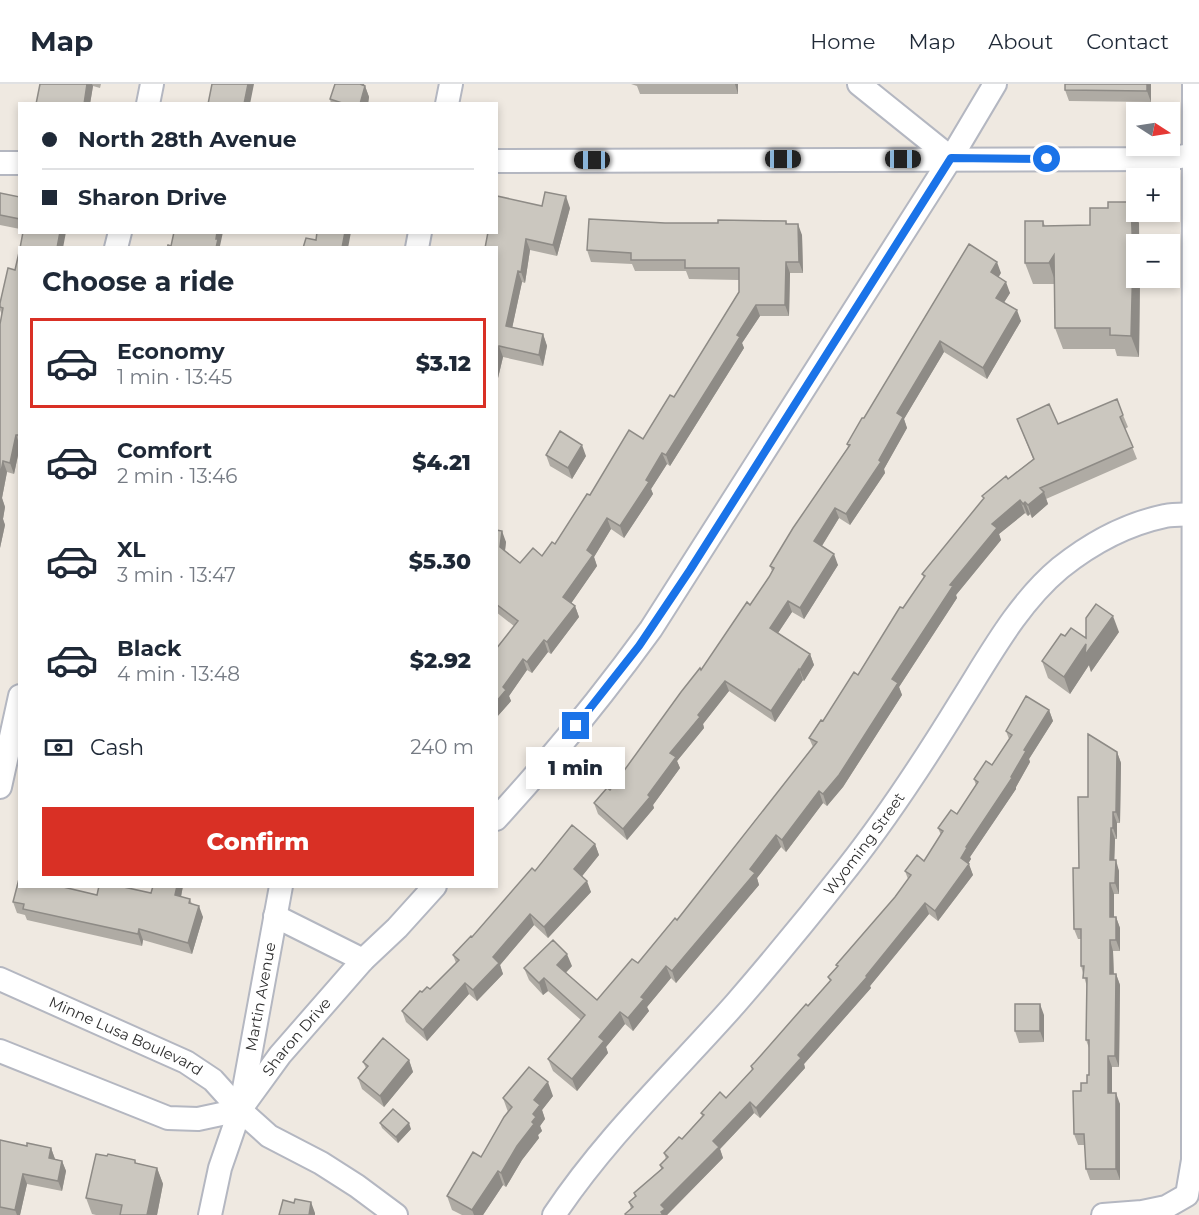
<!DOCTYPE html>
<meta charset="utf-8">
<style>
body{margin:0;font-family:Montserrat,sans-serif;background:#f2f2f3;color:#1f2937;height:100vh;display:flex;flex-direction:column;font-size:22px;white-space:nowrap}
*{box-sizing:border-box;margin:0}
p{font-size:20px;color:#747a83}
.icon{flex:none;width:33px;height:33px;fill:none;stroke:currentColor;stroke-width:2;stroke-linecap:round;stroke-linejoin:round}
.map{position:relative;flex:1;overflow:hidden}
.drawer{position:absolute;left:18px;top:162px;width:480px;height:642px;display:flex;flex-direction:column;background:#fff;border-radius:0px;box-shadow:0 3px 9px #0003}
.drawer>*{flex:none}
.top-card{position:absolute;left:18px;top:18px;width:480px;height:132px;border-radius:0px;box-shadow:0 3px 9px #0003;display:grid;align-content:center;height:132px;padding:0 24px;background:#fff}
.needle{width:39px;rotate:102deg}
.tools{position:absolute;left:1126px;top:18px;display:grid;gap:12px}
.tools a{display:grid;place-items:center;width:54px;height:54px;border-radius:0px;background:#fff;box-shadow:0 3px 9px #0003;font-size:30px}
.end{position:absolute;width:27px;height:27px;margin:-14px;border:8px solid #1a73e8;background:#fff;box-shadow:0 0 0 3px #fff}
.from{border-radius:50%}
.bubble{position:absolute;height:42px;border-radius:0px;background:#fff;box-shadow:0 3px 9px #0003;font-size:20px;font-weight:800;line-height:42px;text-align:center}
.car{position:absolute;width:18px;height:36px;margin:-18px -9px;border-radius:8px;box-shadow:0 0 4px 2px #0007;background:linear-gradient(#222 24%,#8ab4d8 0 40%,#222 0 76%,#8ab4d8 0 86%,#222 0)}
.top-card b{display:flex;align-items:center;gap:21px;height:57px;font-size:22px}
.top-card b+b{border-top:2px solid #e0e1e3}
.top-card i{width:15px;height:15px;background:#1f2937}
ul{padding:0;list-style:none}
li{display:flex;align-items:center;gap:18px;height:90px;margin:0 12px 9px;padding:0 12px;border:3px solid transparent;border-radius:0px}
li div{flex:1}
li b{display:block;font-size:22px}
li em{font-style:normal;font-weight:800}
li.selected{border-color:#d93025}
li>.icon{width:54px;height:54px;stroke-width:1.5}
h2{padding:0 24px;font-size:27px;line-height:72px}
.pay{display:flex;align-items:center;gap:15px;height:66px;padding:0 24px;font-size:22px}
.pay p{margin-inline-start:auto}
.button{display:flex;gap:12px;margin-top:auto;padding:12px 24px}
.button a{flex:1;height:69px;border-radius:0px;background:#d93025;color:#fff;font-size:24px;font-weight:800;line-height:69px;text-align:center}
header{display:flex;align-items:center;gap:36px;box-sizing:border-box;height:84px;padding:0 30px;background:#fff;border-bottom:2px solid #e0e1e3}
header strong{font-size:28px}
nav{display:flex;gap:33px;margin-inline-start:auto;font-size:21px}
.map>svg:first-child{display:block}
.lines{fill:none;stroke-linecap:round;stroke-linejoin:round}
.street-casing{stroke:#b4b7c1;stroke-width:26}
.street{stroke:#fff;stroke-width:22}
.wall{fill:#afaba4}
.shaded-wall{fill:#8e8b86}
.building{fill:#cbc7bf;stroke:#8e8b86;stroke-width:1.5}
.route{stroke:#1a73e8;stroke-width:8}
.labels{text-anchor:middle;stroke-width:4.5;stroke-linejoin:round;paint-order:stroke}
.street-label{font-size:15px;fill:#2e2e2e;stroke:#fff}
</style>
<header>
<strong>Map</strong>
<nav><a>Home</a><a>Map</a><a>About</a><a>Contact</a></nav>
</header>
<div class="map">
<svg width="1199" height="1131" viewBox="0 0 1199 1131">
<rect width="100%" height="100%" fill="#efe9e1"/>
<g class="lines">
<defs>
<g id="street">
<path d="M859,0L951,74"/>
<path d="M148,20L152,0"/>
<path d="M447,20L451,0"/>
<path d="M496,77L1166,75L1199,70"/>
<path d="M0,79H20"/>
<path d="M116,164L120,148"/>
<path d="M417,164L420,148"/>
<path d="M0,703L20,612"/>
<path d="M496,735C552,674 603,611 651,545L951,74L995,0"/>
<path d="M275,832L363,876"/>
<path id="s1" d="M0,895L186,978L213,996L240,1026L269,1052L321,1079L357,1102L396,1131"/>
<path d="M0,967L168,1034L198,1035L240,1026"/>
<path id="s2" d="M241,1021L281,802"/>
<path id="s3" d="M210,1131L220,1084L240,1026L280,971L363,876L397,844L435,802"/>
<path id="s4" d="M554,1131C606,1053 674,989 736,919C774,875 812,829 848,783C889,731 926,674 961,617C990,571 1018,519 1060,484C1090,460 1127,440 1165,432C1176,430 1188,431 1199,430"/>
<path d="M1103,1131L1142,1128L1166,1123L1187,1111L1193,1076L1194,0"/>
</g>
</defs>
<use href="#street" class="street-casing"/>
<use href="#street" class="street"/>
</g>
<path class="wall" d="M40,0H101L100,4L93,2L90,20H36Z
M631,0H738V10H640L637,2Z
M1065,0H1151V18L1069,17L1065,6Z
M365,2L369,13L368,20H331L330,15Z
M0,109L20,113V145L0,141Z
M542,122L570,124L557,172L530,166L525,199L522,198L512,244L543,250L547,262L543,282L503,273L498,294H496V164Z
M786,137L787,140L802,151L803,189H790L789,232H760L742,259L744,264L670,382L667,380L651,405L653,410L624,454L611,445L594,473L597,482L571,519L575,522L579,533L551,570L548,568L532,589L527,586L509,612L511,617L496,634V565L514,542L496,528V446L506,458L505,467L520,479L542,472L555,460L590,411L643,355L674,313L739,208V196L689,195L686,187H635L632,180L591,178L587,166L665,139H718Z
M1043,137L1045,142L1090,141L1139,139L1140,195L1139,273L1117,272L1115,265H1063L1055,244V200H1033L1025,179Z
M20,164V362L14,390L7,388L2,414L5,423L3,435L5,441L0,464V240L2,231L0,226V219L15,186Z
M1001,189L998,193L1010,209L1004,218L1021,237L987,295L944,268L904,335L907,344L884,385L885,389L850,441L839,434L822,462L838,481L804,535L792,528L778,549L810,570L814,581L804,597L803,596L775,638L729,607L703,640L704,644L677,677L680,684L653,721L654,724L627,756L598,730L594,719L610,706L750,521L769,493L772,487L770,482L848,363L847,360L864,334Z
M1123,331L1128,343L1125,345L1137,375L1046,415L1048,420L1032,434L1030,430L1028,432L1025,429L999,450L1001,456L956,511L957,514L899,603L902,611L843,703L827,722L823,719L786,768L781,763L757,794L759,801L676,899L671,894L647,923L649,927L633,947L625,940L606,963L608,969L577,1007L553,987L548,975L581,936L548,907L543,911L529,896L524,884L572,882L566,889L597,916L638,879L677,836L813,663L809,654L858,591L924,494L922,490L984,415L982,412L1008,395L1033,375L1017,335L1058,340Z
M546,371L586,372L572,395L550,382Z
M1119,548L1091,588L1089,581L1070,610L1048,594L1042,577L1065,552L1086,554Z
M1049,626L1053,637L1029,675L1030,678L1016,703V705L970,773L971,775L968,779L973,791L938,837L929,830L870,902L871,904L804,980L805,984L760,1034L754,1029L720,1065L723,1074L667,1131H626L625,1130L631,1125L629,1118L635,1113L634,1109L661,1085L660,1081L666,1075L664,1069L682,1055L702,1032L701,1029L726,1014L752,986L751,982L830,897L828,893L837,883L836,881L895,813L908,795L905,787L924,777L941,751L938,744L957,730L976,701L974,695L992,681L1009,655L1006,647Z
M1117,668L1121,679L1120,739H1117V755H1115L1114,776L1119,787V810H1114V833H1116L1120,844V867H1113L1114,890H1116L1120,901L1119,983H1112V1009L1120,1020V1096H1090L1086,1085L1085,1061H1078L1074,1050L1081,1007L1087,999L1089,991V964L1086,956L1087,903L1081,882V855H1078L1074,845L1079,784L1088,713Z
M595,760L599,771L582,792L591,808L548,854L534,841L500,881L503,890L477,917L469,910L427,957L406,938L402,927L422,908L430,905L456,879L453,871L472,853L535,787Z
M20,802L97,811L151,809L153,802H183L181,813L190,815L192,820L203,833L192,870L143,856L142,862L27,836L25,831L17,829L13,818Z
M1044,931V958L1019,959L1015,947Z
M409,976L413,988L384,1023L362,1005L358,994L366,984L363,978Z
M553,1012L542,1026L545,1035L540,1042L542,1047L538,1051L539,1054L522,1076L506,1103L503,1101L483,1131H462L452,1126L447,1112L481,1073L508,1028L503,1014Z
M380,1039L411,1045L398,1059L382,1044Z
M0,1056L27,1062L51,1064L55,1075L62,1077L66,1087L62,1107L27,1100L20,1131H0Z
M107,1072L135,1076L136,1079L157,1084L163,1100L157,1131H96L92,1130L86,1114Z"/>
<path class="shaded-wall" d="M87,0H92L93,2L90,20H84Z
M248,0H254L250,20H244Z
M359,0H364L365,3V2L369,13L368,20H360Z
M735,0H738V10Z
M1147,0H1151V18L1147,7Z
M566,112L570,124L557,172L553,161Z
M1131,118L1139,139V160H1137V194H1140L1139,273L1131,252Z
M798,140L802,151L803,189L799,178Z
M60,148H66L63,164H57Z
M217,148H223L220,162L221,164H216V155Z
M345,148H351L348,164H342Z
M526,155L530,166L525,199L521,188Z
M1054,171L1056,200L1049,179Z
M786,178L790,189L789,232L785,221Z
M997,178L1001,189L995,199L991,188Z
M518,187L522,198L510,254L506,242Z
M1006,198L1010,209L1000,225L996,214Z
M756,221L760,232L742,259L744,264L670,382L666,371L737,251Z
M1017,226L1021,237L987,295L983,284Z
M543,250L547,262L543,282L539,271Z
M940,257L944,268L904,335L907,344L884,385L885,389L850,441L846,430L879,376L897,329Z
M499,262L503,273L498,294L496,289V272Z
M16,351L20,362L14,390L10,379Z
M582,361L586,372L572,395L568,384Z
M662,369L667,380L651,405L653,410L624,454L620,442L646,396Z
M3,377L7,388L2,414L5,423L3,435L5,441L0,464V393Z
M1044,408L1048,420L1032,434L1028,421Z
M1020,416L1025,429L999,450L1001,456L956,511L957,514L899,603L902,611L843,703L827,722L823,710L892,595L950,501L992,440Z
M1025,418L1030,430L1028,432L1023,420Z
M835,424L839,434L818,468L814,457Z
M607,434L611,445L594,473L597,482L568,524L563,513L587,466Z
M502,447L506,458L504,474L500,463Z
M834,470L838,481L804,535L800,524Z
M788,517L792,528L774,555L770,544Z
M575,522L579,533L551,570L547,558Z
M1113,532L1119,548L1091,588L1089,581L1070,610L1064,593L1086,560Z
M544,556L548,568L532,589L527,578Z
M810,570L814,581L804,597L800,586Z
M523,575L527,586L509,612L511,617L496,634V618L503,603Z
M799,585L803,596L775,638L771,627Z
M725,597L729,607L703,640L704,644L677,677L680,684L653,721L654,724L627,756L623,745L648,711L670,669L698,631Z
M1049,626L1053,637L1029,675L1030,678L1016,703V705L970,773L971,775L965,785L961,774L966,763L1011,693L1024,666Z
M1117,668L1121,679L1120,739L1116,728Z
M819,707L823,719L786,768L782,756Z
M1113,728L1117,739V755L1113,744Z
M1111,744L1115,755L1114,787L1110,776Z
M776,751L781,763L757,794L759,801L676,899L672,887Z
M595,760L599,771L579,796L574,785Z
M1116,776L1119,787V810L1115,799Z
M969,780L973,791L938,837L935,827Z
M587,797L591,808L548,854L544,843Z
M1110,799L1114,810V844L1110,833Z
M177,802H183L179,822L175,811Z
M925,819L929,830L870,902L871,904L804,980L805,984L760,1034L756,1024L798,971L866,892Z
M199,822L203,833L192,870L188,859Z
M530,830L534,841L500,881L503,890L477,917L473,906L493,873Z
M1116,833L1120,844V867L1116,856Z
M139,845L143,856L142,862L138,850Z
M1110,856L1113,867L1114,901L1110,890Z
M567,870L572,882L561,893L557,881Z
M666,882L671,894L647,923L649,927L633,947L628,934L641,913Z
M1116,890L1120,901L1119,983L1115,972Z
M544,894L548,907L543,911L539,899Z
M465,899L469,910L427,957L423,946Z
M1040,920L1044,931V958L1040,947Z
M620,928L625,940L606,963L608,969L577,1007L572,995L599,953Z
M1108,972L1112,983V1020L1108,1009Z
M409,976L413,988L384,1023L380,1012Z
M548,998L553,1012L542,1026L545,1035L540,1042L542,1047L538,1051L539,1054L522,1076L506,1103L501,1089L532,1038L534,1016Z
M1116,1009L1120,1020V1096L1116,1085Z
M750,1018L754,1029L720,1065L723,1074L667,1131H662L661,1128V1121L713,1057Z
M409,1039L411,1045L398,1059L396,1053Z
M51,1064L55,1075L53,1085L49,1074Z
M62,1077L66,1087L62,1107L58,1097Z
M157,1084L163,1100L157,1131H147Z
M498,1087L503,1101L483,1131H474L472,1126Z
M23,1090L27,1100L20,1131H17L15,1126Z
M311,1118L315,1129V1131H309Z"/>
<path class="building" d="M40,0H87L84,20H36Z
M212,0H248L244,20H208Z
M335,0H360L365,2L360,20H345L330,15Z
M1065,0H1147V7L1065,6Z
M545,108L566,112L553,161L526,155L521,188L518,187L506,242L543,250L539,271L499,262L496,272V164H485L488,148H496L497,112L542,122Z
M0,109L20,113V135L0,131Z
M1108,118H1131L1133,174L1131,252L1110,251V244H1055L1054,171L1049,179H1025V137H1043V142L1090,141V124H1108Z
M589,135L665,139H718V136L786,137V140H798L799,178H786L785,221H756L737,251L740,253L666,371L662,369L646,396L649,398L620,442L607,434L587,466L593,471L563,513L575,522L547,558L544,556L527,578L523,575L503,603L506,606L496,618V565L518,537L496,520V446L502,447L500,463L520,479L533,464L542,472L552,458L555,460L587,410L590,411L629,346L643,355L670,311L674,313L739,208V184H685V176H631V169L587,166Z
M23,148H60L57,164H20Z
M174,148H217L216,155H218L216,164H167L168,161L171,162Z
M317,148H345L342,164H303L306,154L316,156Z
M969,160L997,178L991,188L1006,198L996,214L1017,226L983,284L940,257L897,329L903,333L879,376L881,378L846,430L835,424L814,457L834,470L800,524L788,517L770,544L810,570L800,586L799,585L771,627L725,597L698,631L700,633L670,669L676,673L648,711L650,713L623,745L594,719L607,704L610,706L681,608L700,584L701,586L747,518L750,521L769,493L774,484L770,482L793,444L850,361L847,360L862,334H864Z
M20,164V348L19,351H16L10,379L3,377L0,393V240L3,224L0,223V219L8,184L15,186Z
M1117,315L1123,331L1120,333L1133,363L1040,404L1044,408L1028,421L1025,418L1023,420L1020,416L992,440L997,444L950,501L953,502L892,595L898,599L839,691L823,710L819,707L782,756L776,751L750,785L755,789L672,887L666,882L641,913L644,915L628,934L620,928L599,953L604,957L572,995L548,975L585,931L544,894L539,899L524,884L553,856L567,870L557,881L597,916L632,875L638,879L675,834L677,836L817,658L809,654L821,636L823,637L854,588L858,591L900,523L903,524L925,492L922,490L984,414L982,412L1006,392L1008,395L1034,375L1017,335L1049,320L1058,340Z
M560,347L582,361L568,384L546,371Z
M1096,520L1113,532L1085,571L1086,560L1064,593L1042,577L1061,550L1065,552L1071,544L1086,554V534Z
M1026,612L1049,626L1024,666L1026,667L1011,693L1012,694L966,763L967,764L961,774L969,780L935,827L925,819L866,892L867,893L798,971L801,974L756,1024L750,1018L713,1057L719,1063L661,1121L665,1125L661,1128L663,1131H626L625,1130L633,1123L629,1118L636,1112L634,1109L663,1084L660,1081L668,1073L664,1069L679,1053L682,1055L704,1031L701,1029L720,1008L726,1014L753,985L751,982L755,978L806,920L808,922L831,896L828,893L838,882L836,881L895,813L911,791L905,787L917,771L924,777L943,747L938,744L951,726L957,730L978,698L974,695L986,677L992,681L1012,651L1006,647Z
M1088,650L1117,668L1116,728H1113V744H1111L1110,776H1116L1115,799H1110V833H1116V856H1110V890H1116L1115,972H1108V1009H1116V1085H1086L1084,1050H1074L1073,1007H1081V999H1087V991H1089V956H1086L1087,894H1083L1084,882H1081V845H1074L1073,784H1079L1078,713H1088Z
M572,741L595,760L574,785L587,797L544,843L530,830L493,873L499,879L473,906L465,899L423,946L402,927L420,907L422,908L427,903L430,905L459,876L453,871L471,852L472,853L532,784L535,787Z
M20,791V802H59L97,811L99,802H119L151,809L153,802H177L175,811L190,815L189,819L199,822L188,859L139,845L138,850L23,825L24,820L13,818Z
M1015,920H1040V947H1015Z
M383,954L409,976L380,1012L358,994L368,982L363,978Z
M529,983L548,998L534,1016L540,1021L533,1030L536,1033L532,1038L534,1040L517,1062L501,1089L498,1087L472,1126L447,1112L473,1068L481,1073L504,1033L512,1023L503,1014Z
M393,1025L409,1039L396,1053L380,1039Z
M0,1056L27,1062V1059L51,1064L49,1074L62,1077L58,1097L23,1090L15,1126L0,1123Z
M96,1070L107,1072L108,1070L135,1076V1079L157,1084L147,1131H120L122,1121L86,1114Z
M295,1115L311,1118L309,1131H279L283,1116L294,1119Z"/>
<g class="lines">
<path class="route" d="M576,642L639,562L690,486L951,74L1047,75"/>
</g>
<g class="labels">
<g class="street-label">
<text dy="5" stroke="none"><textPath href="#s4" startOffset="484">Wyoming Street</textPath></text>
<text dy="5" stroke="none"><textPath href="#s2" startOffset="110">Martin Avenue</textPath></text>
<text dy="5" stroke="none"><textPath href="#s1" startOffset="138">Minne Lusa Boulevard</textPath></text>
<text dy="5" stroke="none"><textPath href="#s3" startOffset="202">Sharon Drive</textPath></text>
</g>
</g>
</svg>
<div class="tools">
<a><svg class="needle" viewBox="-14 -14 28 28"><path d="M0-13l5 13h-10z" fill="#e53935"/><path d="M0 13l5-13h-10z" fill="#747a83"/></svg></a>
<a>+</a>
<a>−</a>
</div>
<i class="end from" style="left:1047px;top:75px"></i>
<i class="end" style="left:576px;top:642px"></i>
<div class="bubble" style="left:526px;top:663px;width:99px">1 min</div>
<i class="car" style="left:783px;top:75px;rotate:90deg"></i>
<i class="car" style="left:903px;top:75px;rotate:90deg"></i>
<i class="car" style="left:592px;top:76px;rotate:270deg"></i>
<div class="top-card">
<b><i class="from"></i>North 28th Avenue</b>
<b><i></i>Sharon Drive</b>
</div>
<section class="drawer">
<h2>Choose a ride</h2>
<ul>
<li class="selected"><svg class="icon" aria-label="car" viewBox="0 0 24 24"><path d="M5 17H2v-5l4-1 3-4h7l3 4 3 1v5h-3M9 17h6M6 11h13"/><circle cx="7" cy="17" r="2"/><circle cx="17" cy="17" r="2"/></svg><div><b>Economy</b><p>1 min · 13:45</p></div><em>$3.12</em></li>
<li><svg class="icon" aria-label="car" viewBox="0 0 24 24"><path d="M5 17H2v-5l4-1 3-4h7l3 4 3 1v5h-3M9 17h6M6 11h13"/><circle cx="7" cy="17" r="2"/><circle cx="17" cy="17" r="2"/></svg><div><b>Comfort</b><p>2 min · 13:46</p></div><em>$4.21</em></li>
<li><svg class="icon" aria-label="car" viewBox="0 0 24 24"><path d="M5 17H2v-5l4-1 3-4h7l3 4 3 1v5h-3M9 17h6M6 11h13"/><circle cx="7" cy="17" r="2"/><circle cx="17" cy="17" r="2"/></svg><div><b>XL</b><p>3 min · 13:47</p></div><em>$5.30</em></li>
<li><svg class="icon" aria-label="car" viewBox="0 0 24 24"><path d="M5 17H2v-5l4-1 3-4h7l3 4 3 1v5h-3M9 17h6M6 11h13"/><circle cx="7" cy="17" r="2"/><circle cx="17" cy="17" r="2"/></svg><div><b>Black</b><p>4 min · 13:48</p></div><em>$2.92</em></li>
</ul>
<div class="pay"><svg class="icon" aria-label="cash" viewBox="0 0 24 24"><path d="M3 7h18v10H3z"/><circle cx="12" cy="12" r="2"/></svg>Cash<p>240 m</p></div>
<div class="button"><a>Confirm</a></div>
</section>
</div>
